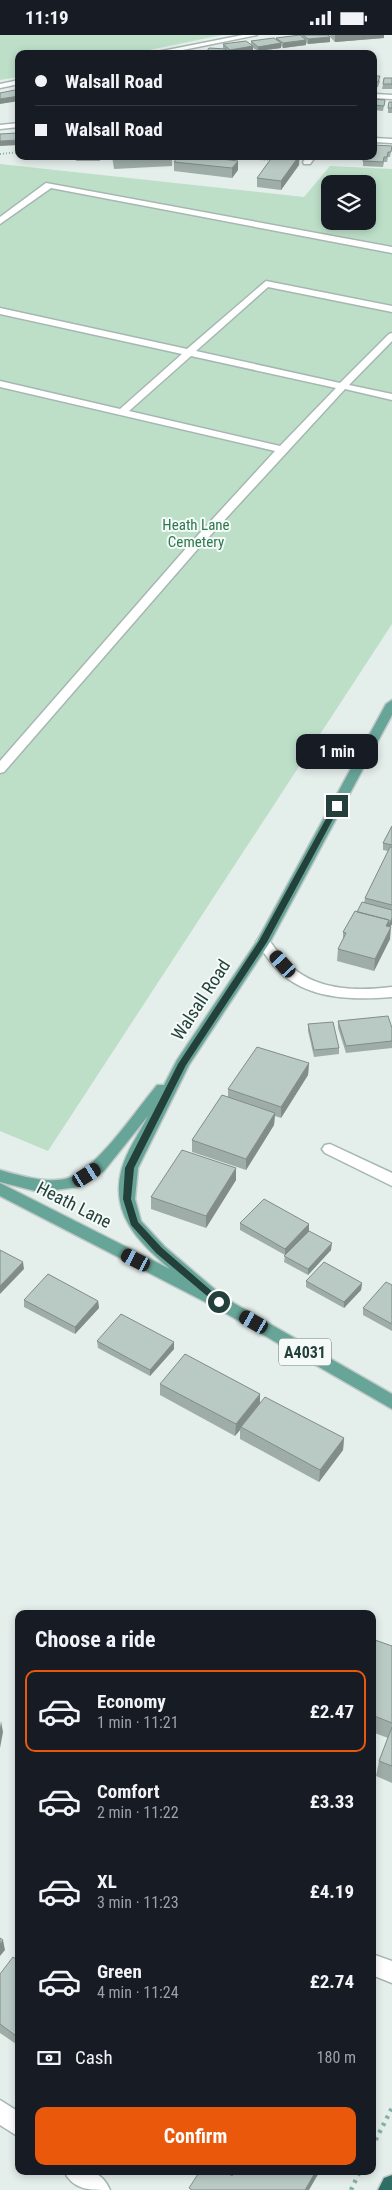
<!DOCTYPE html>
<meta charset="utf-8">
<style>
body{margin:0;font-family:"Roboto Condensed",sans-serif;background:#242831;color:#f1f3f6;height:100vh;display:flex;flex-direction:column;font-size:19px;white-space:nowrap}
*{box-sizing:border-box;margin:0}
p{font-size:16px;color:#9ea1a6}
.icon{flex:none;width:28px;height:28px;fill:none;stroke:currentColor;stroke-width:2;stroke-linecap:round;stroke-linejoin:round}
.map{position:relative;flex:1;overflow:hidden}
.panel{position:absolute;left:15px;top:1575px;width:361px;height:565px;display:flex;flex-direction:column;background:#171b24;border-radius:10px;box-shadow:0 2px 8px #0003}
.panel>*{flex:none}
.banner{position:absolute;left:15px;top:15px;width:362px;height:110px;border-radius:10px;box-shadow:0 2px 8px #0003;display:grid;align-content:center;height:110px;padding:0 20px;background:#171b24}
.buttons{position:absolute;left:321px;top:140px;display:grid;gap:10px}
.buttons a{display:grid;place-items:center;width:55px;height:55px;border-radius:10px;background:#171b24;box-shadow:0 2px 8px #0003;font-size:25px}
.end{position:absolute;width:22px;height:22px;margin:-11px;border:6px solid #23413a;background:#fff;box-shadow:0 0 0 2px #fff}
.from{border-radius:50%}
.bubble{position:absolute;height:35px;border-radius:10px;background:#171b24;box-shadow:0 2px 8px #0003;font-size:16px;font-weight:700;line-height:35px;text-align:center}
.car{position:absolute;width:15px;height:30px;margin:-15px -8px;border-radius:6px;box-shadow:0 0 4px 1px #0007;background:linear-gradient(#222 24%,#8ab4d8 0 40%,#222 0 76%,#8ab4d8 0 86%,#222 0)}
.banner b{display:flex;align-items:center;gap:18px;height:48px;font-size:19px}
.banner b+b{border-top:1px solid #363941}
.banner i{width:12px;height:12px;background:#f1f3f6}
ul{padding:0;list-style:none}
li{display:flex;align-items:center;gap:15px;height:82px;margin:0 10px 8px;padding:0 10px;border:2px solid transparent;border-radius:10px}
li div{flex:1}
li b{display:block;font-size:19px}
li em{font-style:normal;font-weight:700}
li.on{border-color:#ea580c}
li>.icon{width:45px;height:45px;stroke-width:1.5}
h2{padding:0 20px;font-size:22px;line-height:60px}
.pay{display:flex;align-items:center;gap:12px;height:55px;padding:0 20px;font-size:19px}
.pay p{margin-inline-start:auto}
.primary-button{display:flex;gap:10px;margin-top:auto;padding:10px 20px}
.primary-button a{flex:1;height:58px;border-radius:10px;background:#ea580c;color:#fff;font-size:20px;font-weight:700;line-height:58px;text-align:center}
.status{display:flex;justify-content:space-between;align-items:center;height:35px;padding:0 25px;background:#171b24;direction:ltr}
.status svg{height:14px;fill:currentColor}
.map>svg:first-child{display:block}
.green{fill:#bddfc8;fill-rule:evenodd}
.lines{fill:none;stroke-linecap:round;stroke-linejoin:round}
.minor-casing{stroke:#a6b7b2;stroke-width:3}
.major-casing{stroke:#c1cac8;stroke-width:3}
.highway-casing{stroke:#c1cac8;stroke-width:3}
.path-far1{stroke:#84b2a7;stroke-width:2;stroke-dasharray:1 2;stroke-linecap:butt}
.path{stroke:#84b2a7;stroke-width:4.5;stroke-dasharray:3 5;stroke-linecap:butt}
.minor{fill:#fff;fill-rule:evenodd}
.major{fill:#68a599;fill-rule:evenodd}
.highway{fill:#2e6e65;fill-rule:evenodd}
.wall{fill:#9fada9}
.shaded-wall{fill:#828d89}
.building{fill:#b9c9c4;stroke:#828d89}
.route{fill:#23413a}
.labels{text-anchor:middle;stroke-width:4;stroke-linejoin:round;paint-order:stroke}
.far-park-label{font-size:15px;fill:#2c794e;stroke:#f5faf8}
.shield{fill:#f5faf8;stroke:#627873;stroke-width:1}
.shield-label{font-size:16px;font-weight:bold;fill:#23413a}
.street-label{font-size:18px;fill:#23413a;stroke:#f5faf8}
</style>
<div class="status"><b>11:19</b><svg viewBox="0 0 49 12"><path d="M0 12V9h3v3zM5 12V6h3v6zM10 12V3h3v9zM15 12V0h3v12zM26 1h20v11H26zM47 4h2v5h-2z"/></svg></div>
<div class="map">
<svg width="392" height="2155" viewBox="0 0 392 2155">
<rect width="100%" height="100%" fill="#e4eeea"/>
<path class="green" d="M0,0H222L130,19H19V42L0,45Z
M0,129L304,162L330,131L392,134V589L48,1116L0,1096ZM330,149H368V186H330Z"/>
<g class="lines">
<defs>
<path id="minor" d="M243,0H257L163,19H147Z
M19,45V49L0,53V49Z
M374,59L392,60V64L374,63Z
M19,88V92L0,94V90Z
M374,103L392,104V108L374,107Z
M308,121H316L310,129H304L303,127Z
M46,148L392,212V218L51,153L0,189V182Z
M266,246L392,271V277L268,252L196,316L340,348L389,299L392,298V306L349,350L392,359V365L345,354L196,516L4,737L0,738V726L188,511L275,416L0,352V346L120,374L182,319L0,279V273L187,314ZM191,321L336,353L280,411L129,376Z
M263,903L268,904C276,914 283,926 294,934C321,956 359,956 392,952V962C356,965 313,965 283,940C273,932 266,920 258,910L256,907L258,904Z
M330,1109L392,1138V1151L325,1118L322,1114L325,1110Z
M372,1919L392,1926V1948L372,1940Z
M0,2065L19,2077V2102L0,2090Z
M64,2136C84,2136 100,2132 110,2155C89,2155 73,2155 64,2136Z"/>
<path id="major" d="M392,665V680L270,907L189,1030L138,1133L135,1164L141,1186L165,1212L225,1263L392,1359V1374L213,1271L0,1161V1148L170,1234C138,1207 109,1178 122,1133C127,1115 140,1097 148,1081L104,1136L79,1152L39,1157L0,1147V1135C21,1141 51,1150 71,1142C98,1132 137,1074 157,1050H164L177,1025L257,906L386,669Z"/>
<path id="highway" d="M392,2140V2155H378L384,2143Z"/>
</defs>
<use href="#minor" class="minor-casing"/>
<use href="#major" class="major-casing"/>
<use href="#highway" class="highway-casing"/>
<path class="path-far1" d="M0,119L19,117
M213,121L273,125"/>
<path class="path" d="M372,2112L392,2073
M351,2155L360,2136"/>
<use href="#minor" class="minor"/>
<use href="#major" class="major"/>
<use href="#highway" class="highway"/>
</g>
<path class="wall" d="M301,0H328L329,1L330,0H384V3L335,7L330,2V7L308,9L306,8V10L283,13L281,11V13L258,16L253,13V16L235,19H229L223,14V9L251,10V6L276,5V3L301,1Z
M374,41L380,46L378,52H374Z
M392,43V54H382L383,49Z
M374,64L385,65L383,76L374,75Z
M392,67V78H388V73Z
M392,111L390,122H388L387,127H384L383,132L363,131V126L374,121Z
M75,121H100V126H76Z
M112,121H172V131L114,134Z
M197,121L238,135L232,143L174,136V127Z
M273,121H300L299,130L281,155L257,152V143Z
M392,791V889L390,892V904L374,936L337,926L338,914L343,905V897L357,877L364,868L365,863L388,816L383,815V808Z
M338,986L392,993V1013L346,1018L338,993Z
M308,989L339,1013V1019L314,1022L308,996Z
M309,1028L308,1040L281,1083L275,1081L274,1090L246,1135L192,1117V1105L228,1062V1054Z
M236,1145L206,1193L151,1174V1162Z
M240,1188L309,1196L331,1215L308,1240L284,1227L285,1220L240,1195Z
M306,1246L362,1248L361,1255L344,1273L306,1252Z
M392,1250V1296L363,1280V1273Z
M24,1265L98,1266L99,1273L75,1299L24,1272Z
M97,1306L174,1307V1314L150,1341L98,1313Z
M160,1349L260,1368L344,1403L343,1415L319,1447L240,1404V1395L235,1401L160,1360Z
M372,1604L392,1611V1748L376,1741L379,1726L388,1703L372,1697Z
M19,1926V2011L0,1998V1939Z"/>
<path class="shaded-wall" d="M335,0H384V3L335,7Z
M330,2V7L308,9V4Z
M306,5V10L283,13V8Z
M281,8V13L258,16V12Z
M253,11V16L230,19V15Z
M19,61V66L0,69V64Z
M19,105V110L0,111V106Z
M299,121V130L281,155V146Z
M238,126V135L232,143V133Z
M392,883V889L385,903L386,891L389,885Z
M391,892L390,904L374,936L375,924Z
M309,1028L308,1040L281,1083V1072Z
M275,1078L274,1090L246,1135V1124Z
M236,1133V1145L206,1193V1181Z
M309,1189V1196L285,1221V1214Z
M332,1208L331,1215L308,1240V1234Z
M23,1227L24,1234L0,1259V1251Z
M362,1248L361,1255L344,1273V1267Z
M98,1266L99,1273L75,1299V1292Z
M174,1307V1314L150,1341V1335Z
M260,1359V1371L241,1392L240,1395L235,1401L236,1389Z
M344,1403L343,1415L319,1447L320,1435Z
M1,1686L3,1697L0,1713V1693Z
M3,1905L5,1915L0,1921V1909Z
M316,2136H320L309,2155H305Z"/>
<path class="building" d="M300,0L306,5L283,8L276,3Z
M303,0H328L330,2L308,4Z
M274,3L281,8L258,12L251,6Z
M246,6L253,11L230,15L223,9Z
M209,13L226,14L223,19H205Z
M374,41H380L378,47H374Z
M384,43H392V49H383Z
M15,55L19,58V61L0,64V58Z
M374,64L385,65L384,71L374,70Z
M389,67H392V73H388Z
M16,91H19V98Z
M17,98L19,101V105L0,106V99Z
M374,110L392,111L391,117H388L387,122H384L383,127L363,126L364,121H374Z
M113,121H172V122L113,124Z
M179,121H197L238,126L232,133L174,127Z
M273,121H299L281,146L257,143Z
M392,791V810L383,808Z
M390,812H392V870L365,863Z
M362,867L392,875V883L389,890V885L357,877Z
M355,876L389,885L386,891L391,892L375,924L338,914L346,898L343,897Z
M388,981L392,993V1006L346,1011L338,986Z
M333,987L339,1013L314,1015L308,989Z
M257,1012L309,1028L281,1072L228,1054Z
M222,1060L275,1078L246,1124L192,1105Z
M182,1115L236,1133L206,1181L151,1162Z
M264,1164L309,1189L285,1214L240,1188Z
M309,1196L332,1208L308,1234L284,1221Z
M0,1215L23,1227L0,1251Z
M324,1227L362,1248L344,1267L306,1246Z
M48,1239L98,1266L75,1292L24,1265Z
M386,1247L392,1250V1289L363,1273Z
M121,1279L174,1307L150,1335L97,1306Z
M185,1319L260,1359L236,1389L160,1349Z
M265,1362L344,1403L320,1435L241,1392Z
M372,1604L392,1611V1688L372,1680Z
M392,1692V1731L379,1726Z
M0,1903L3,1905L0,1909Z
M13,1922L19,1926V2003L0,1989V1939Z
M200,2136H225L232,2141L235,2136H316L305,2155H192L189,2153Z"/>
<path class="route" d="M337,769L340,771L267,907L186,1030L134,1133L131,1164L138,1187L162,1213L222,1265L223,1267L219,1271L156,1218L131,1190L123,1164L125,1133L178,1029L259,906L333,771Z"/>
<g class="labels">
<g class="far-park-label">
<text x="196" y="495">Heath Lane<tspan x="196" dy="17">Cemetery</tspan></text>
</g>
<rect class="shield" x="279" y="1303.5" width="52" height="27" rx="4"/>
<g class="shield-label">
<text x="305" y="1323">A4031</text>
</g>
<g class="street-label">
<text transform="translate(201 965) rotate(-57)" y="6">Walsall Road</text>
<text transform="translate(74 1170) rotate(27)" y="6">Heath Lane</text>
</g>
</g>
</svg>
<div class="buttons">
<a><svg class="icon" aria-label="layers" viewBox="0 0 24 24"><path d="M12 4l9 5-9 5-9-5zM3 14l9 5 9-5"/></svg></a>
</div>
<i class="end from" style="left:219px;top:1267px"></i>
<i class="end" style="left:337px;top:771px"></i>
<div class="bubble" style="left:296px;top:699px;width:82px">1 min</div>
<i class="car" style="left:283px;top:929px;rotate:318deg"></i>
<i class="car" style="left:87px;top:1140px;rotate:58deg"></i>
<i class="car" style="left:136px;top:1225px;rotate:297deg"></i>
<i class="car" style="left:254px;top:1287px;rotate:300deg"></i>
<div class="banner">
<b><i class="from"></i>Walsall Road</b>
<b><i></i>Walsall Road</b>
</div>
<section class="panel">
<h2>Choose a ride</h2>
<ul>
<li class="on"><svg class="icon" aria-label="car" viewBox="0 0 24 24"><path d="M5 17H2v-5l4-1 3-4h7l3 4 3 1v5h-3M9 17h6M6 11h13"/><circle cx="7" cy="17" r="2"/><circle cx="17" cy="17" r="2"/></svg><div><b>Economy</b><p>1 min · 11:21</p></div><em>£2.47</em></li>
<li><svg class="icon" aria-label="car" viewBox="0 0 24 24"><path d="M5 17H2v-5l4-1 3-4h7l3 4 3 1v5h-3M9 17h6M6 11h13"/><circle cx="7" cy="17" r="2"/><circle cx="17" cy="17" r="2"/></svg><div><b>Comfort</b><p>2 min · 11:22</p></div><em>£3.33</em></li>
<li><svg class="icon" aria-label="car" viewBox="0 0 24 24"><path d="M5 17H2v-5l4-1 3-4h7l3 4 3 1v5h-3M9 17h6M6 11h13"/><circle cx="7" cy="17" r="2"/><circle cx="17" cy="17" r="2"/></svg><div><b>XL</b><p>3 min · 11:23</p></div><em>£4.19</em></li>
<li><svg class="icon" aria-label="car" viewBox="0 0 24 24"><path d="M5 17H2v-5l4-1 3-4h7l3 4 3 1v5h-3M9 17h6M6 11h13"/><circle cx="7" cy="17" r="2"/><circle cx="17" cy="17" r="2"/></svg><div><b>Green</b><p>4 min · 11:24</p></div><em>£2.74</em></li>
</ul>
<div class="pay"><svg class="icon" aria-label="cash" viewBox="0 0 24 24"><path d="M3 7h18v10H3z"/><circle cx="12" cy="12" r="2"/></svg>Cash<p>180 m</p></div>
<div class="primary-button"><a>Confirm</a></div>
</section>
</div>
